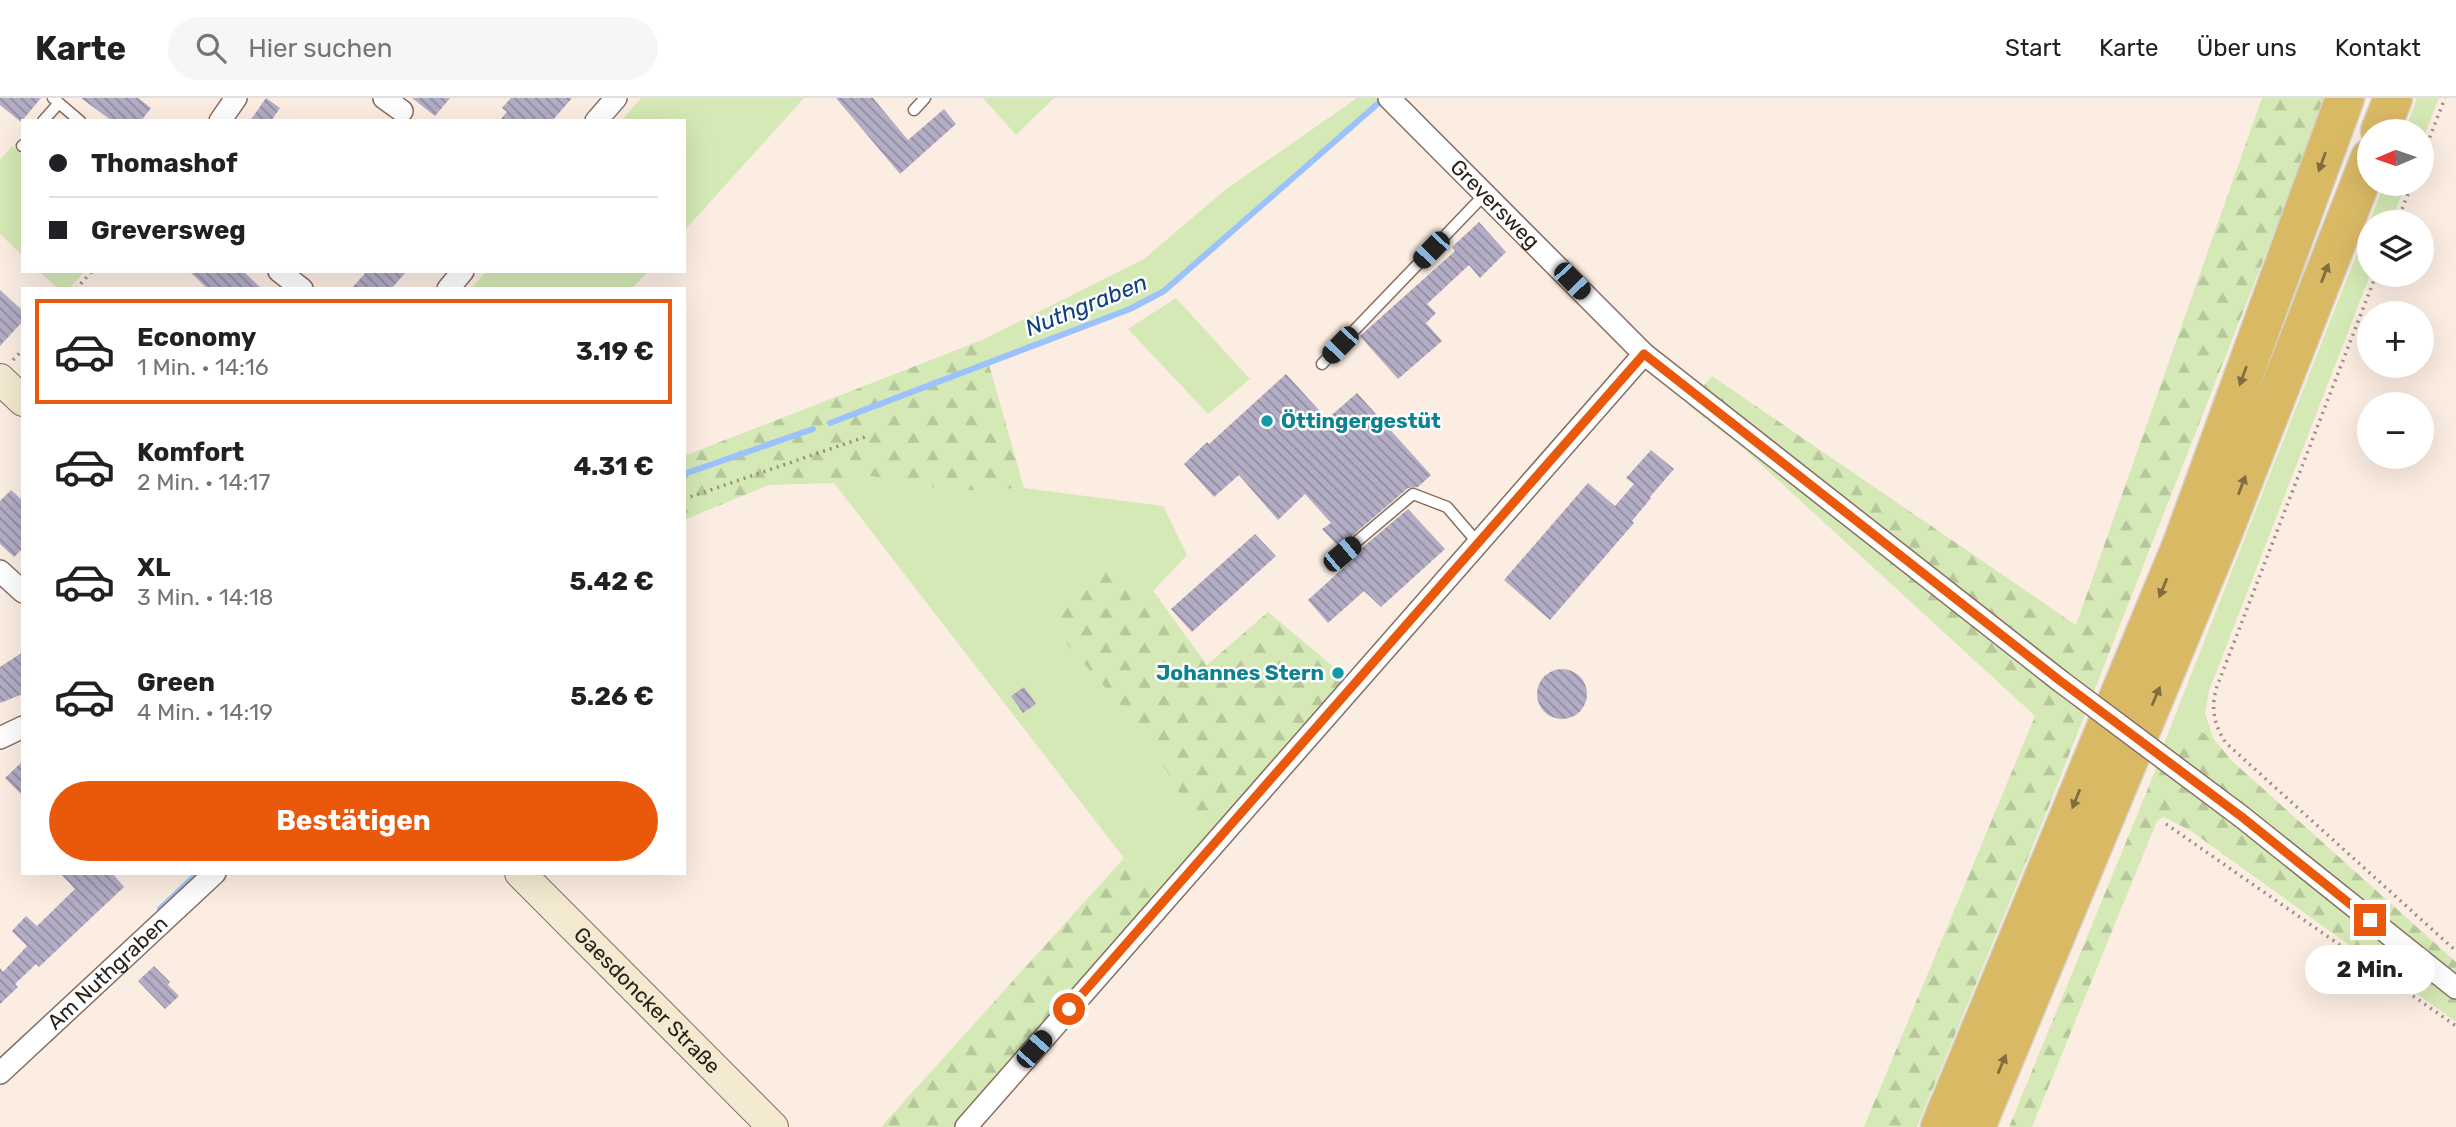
<!DOCTYPE html>
<html lang="de">
<meta charset="utf-8">
<style>
body{margin:0;font-family:Rubik,sans-serif;background:#f6f6f6;color:#202124;height:100vh;display:flex;flex-direction:column;font-size:26px;white-space:nowrap}
*{box-sizing:border-box;margin:0}
p{font-size:23px;color:#757577}
.icon{flex:none;width:38px;height:38px;fill:none;stroke:currentColor;stroke-width:2;stroke-linecap:round;stroke-linejoin:round}
.map{position:relative;flex:1;overflow:hidden}
.side{position:absolute;left:21px;top:189px;width:665px;height:588px;display:flex;flex-direction:column;background:#fff;border-radius:0px;box-shadow:0 7px 28px #0002}
.side>*{flex:none}
.hud{position:absolute;left:21px;top:21px;width:665px;height:154px;border-radius:0px;box-shadow:0 7px 28px #0002;display:grid;align-content:center;height:154px;padding:0 28px;background:#fff}
.needle{width:46px;rotate:268deg}
.fabs{position:absolute;left:2357px;top:21px;display:grid;gap:14px}
.fabs a{display:grid;place-items:center;width:77px;height:77px;border-radius:50%;background:#fff;box-shadow:0 7px 28px #0002;font-size:35px}
.end{position:absolute;width:32px;height:32px;margin:-16px;border:9px solid #ea580c;background:#fff;box-shadow:0 0 0 4px #fff}
.from{border-radius:50%}
.bubble{position:absolute;height:49px;border-radius:24px;background:#fff;box-shadow:0 7px 28px #0002;font-size:23px;font-weight:700;line-height:49px;text-align:center}
.car{position:absolute;width:21px;height:42px;margin:-21px -10px;border-radius:9px;box-shadow:0 0 5px 2px #0007;background:linear-gradient(#222 24%,#8ab4d8 0 40%,#222 0 76%,#8ab4d8 0 86%,#222 0)}
.hud b{display:flex;align-items:center;gap:24px;height:66px;font-size:26px}
.hud b+b{border-top:2px solid #e0e0e0}
.hud i{width:18px;height:18px;background:#202124}
ul{padding:12px 0 0;list-style:none}
li{display:flex;align-items:center;gap:21px;height:105px;margin:0 14px 10px;padding:0 14px;border:4px solid transparent;border-radius:0px}
li div{flex:1}
li b{display:block;font-size:26px}
li em{font-style:normal;font-weight:700}
li.current{border-color:#ea580c}
li>.icon{width:63px;height:63px;stroke-width:1.5}
.primary-button{display:flex;gap:14px;margin-top:auto;padding:14px 28px}
.primary-button a{flex:1;height:80px;border-radius:42px;background:#ea580c;color:#fff;font-size:28px;font-weight:700;line-height:80px;text-align:center}
header{display:flex;align-items:center;gap:42px;box-sizing:border-box;height:98px;padding:0 35px;background:#fff;border-bottom:2px solid #e0e0e0}
header strong{font-size:33px}
nav{display:flex;gap:38px;margin-inline-start:auto;font-size:24px}
.search{width:490px;height:63px;background:#f6f6f6;display:flex;align-items:center;gap:18px;box-sizing:border-box;padding:0 24px;border-radius:38px;color:#757577;font-size:26px}
.map>svg:first-child{display:block}
.green{fill:#d4e9b5}
.forest{fill:url(#forest-firs)}
.lines{fill:none;stroke-linecap:round;stroke-linejoin:round}
.stream{stroke:#9cc2fd;stroke-width:6}
.building{fill:url(#building-back-hatch)}
.service-casing{stroke:#866f60;stroke-width:13}
.minor-casing{stroke:#866f60;stroke-width:24}
.secondary-casing{stroke:#866f60;stroke-width:32}
.motorway-casing{stroke:#d4d3d1;stroke-width:41}
.path{stroke:#998d84;stroke-width:3.5;stroke-dasharray:2 5;stroke-linecap:butt}
.service{stroke:#fff;stroke-width:10}
.minor{stroke:#fff;stroke-width:21}
.secondary{stroke:#f4ead1;stroke-width:30}
.motorway{stroke:#dab965;stroke-width:38}
.minor-bridge-casing{stroke:#866f60;stroke-width:24;stroke-linecap:butt}
.minor-bridge{stroke:#fff;stroke-width:21}
.oneway{fill:#826d40}
.route{stroke:#ea580c;stroke-width:9}
.culture-dot{fill:#0f9aa8;stroke:#fdfdfd;stroke-width:2.5}
.labels{text-anchor:middle;stroke-width:5;stroke-linejoin:round;paint-order:stroke}
.street-label{font-size:21px;fill:#2a211a;stroke:#fdfdfd}
.culture-label{font-size:21px;font-weight:bold;fill:#0d838f;stroke:#fdfdfd;text-anchor:start}
.water-label{font-size:23px;font-style:italic;fill:#123f83;stroke:#fdfdfd}
</style>
<header>
<strong>Karte</strong>
<div class="search"><svg class="icon" aria-label="search" viewBox="0 0 24 24"><circle cx="10" cy="10" r="6"/><path d="M15 15l6 6"/></svg>Hier suchen</div>
<nav><a>Start</a><a>Karte</a><a>Über uns</a><a>Kontakt</a></nav>
</header>
<div class="map">
<svg width="2456" height="1029" viewBox="0 0 2456 1029">
<defs>
<pattern id="forest-firs" width="22" height="20" patternUnits="userSpaceOnUse" patternTransform="scale(1.75)"><rect width="22" height="20" fill="#d4e9b5"/><path d="M5 1l3.5 6h-7zM16 11l3.5 6h-7z" fill="#b6c89b"/></pattern>
<pattern id="building-back-hatch" width="6" height="6" patternUnits="userSpaceOnUse" patternTransform="scale(1.75)"><rect width="6" height="6" fill="#b3adc6"/><path d="M-1 5l2 2M0 0l6 6M5-1l2 2" fill="none" stroke="#928ca0"/></pattern>
</defs>
<rect width="100%" height="100%" fill="#fcede2"/>
<path class="green" d="M641,0H804L684,133V23H621Z
M983,0H1054L1016,37Z
M1357,0H1384L1164,193L1130,211L988,265L982,242L1144,161L1225,92Z
M2417,0H2439L2422,43V33H2405Z
M12,48L23,57V158L0,136V62Z
M2384,86H2406L2391,124H2370V177L2209,593L2205,615L2213,640L2184,625L2171,651L2163,648Z
M39,173H85L69,191H58Z
M487,173H648L632,191H471Z
M1176,200L1250,281L1208,316L1128,231Z
M872,378L952,393L1024,390L1163,408L1187,457L1153,493L1102,469L1041,517L1142,631L1211,749L1171,794L1124,760L834,385Z"/>
<path class="forest" d="M2262,0H2327L2043,723L1917,1029H1864L2035,618L1743,350L1688,307L1712,278L2076,527Z
M982,242L1024,390L952,393L872,378L834,385L769,387L684,422V358Z
M1102,469L1153,493L1207,567L1268,514L1354,586L1211,749L1142,631L1041,517Z
M2184,625L2213,640L2231,662L2456,864V882L2171,651Z
M2158,666L2456,901V924L2191,733L2164,719L2157,723L2032,1029H2009Z
M1124,760L1171,794L966,1029H881Z"/>
<g class="lines">
<path class="stream" d="M830,325L1130,211L1164,193L1382,2
M684,376L813,331
M160,811L198,775"/>
</g>
<path class="building" d="M0,0H41L21,24L0,7Z
M81,0H138L151,10L141,23H112Z
M266,0L280,10L271,23H250Z
M412,0H450L435,18Z
M511,0H572L552,23H499L507,14L502,10Z
M836,0H873L908,42L944,11L956,26L900,76Z
M1479,124L1506,154L1480,180L1469,167L1427,206L1436,215L1426,225L1442,243L1398,281L1360,238L1455,153L1452,149Z
M189,173H243L262,191H208Z
M367,173H407L391,191H351Z
M0,192L23,213V223L0,248Z
M1286,276L1327,321L1357,295L1431,377L1418,389L1408,390L1339,449L1322,431L1331,425L1305,396L1278,422L1239,377L1214,399L1184,366L1207,344L1209,346Z
M1651,352L1674,371L1650,399L1651,400L1632,423L1634,425L1550,522L1504,482L1588,385L1615,408L1634,386L1626,380Z
M11,392L23,403V450L14,459L0,446V403Z
M1408,411L1445,451L1381,509L1364,493L1328,525L1308,502L1352,462L1350,460Z
M1255,436L1276,458L1192,534L1171,511Z
M23,554V596L0,605V569Z
M1537 596a25 25 0 1 1 50 0a25 25 0 1 1-50 0Z
M1024,589L1036,606L1023,615L1011,598Z
M23,663V698L5,680Z
M60,775H112L124,789L39,869L36,866L15,886L18,889L0,906V870L3,874L27,848L12,833L26,818L37,828L75,791Z
M154,868L170,884L168,887L179,898L165,911L138,883Z"/>
<g class="lines">
<defs>
<path id="service" d="M53,0L80,23
M914,12L925,0
M43,23L59,5
M22,48L23,47
M1322,266L1486,95
M1342,456L1413,396L1447,409L1478,445"/>
<g id="minor">
<path d="M384,0L402,13"/>
<path id="s1" d="M1389,0L1644,256L2059,582"/>
<path d="M220,23L236,0"/>
<path d="M596,23L616,0"/>
<path d="M279,173L302,191"/>
<path d="M448,191L463,173"/>
<path d="M0,473L23,494"/>
<path d="M0,640L23,629"/>
<path d="M2242,719L2456,890"/>
<path id="s2" d="M0,975L215,775"/>
<path d="M966,1029L1644,256"/>
</g>
<g id="secondary">
<path d="M0,281L23,303"/>
<path id="s3" d="M520,775L773,1029"/>
</g>
<path id="motorway" d="M2380,33L2393,0
M1940,1029L2182,446L2345,0
M1976,1029L2221,440L2370,60"/>
</defs>
<use href="#service" class="service-casing"/>
<use href="#minor" class="minor-casing"/>
<use href="#secondary" class="secondary-casing"/>
<use href="#motorway" class="motorway-casing"/>
<path class="path" d="M2422,59L2445,0
M2397,124L2412,86
M2376,177L2216,591C2211,612 2214,627 2226,645L2456,853
M76,191L92,173
M13,262L23,251
M684,401L868,338
M2166,726L2456,928"/>
<use href="#service" class="service"/>
<use href="#minor" class="minor"/>
<use href="#secondary" class="secondary"/>
<use href="#motorway" class="motorway"/>
<defs>
<path id="minor-bridge" d="M2059,582L2242,719"/>
</defs>
<use href="#minor-bridge" class="minor-bridge-casing"/>
<use href="#minor-bridge" class="minor-bridge"/>
</g>
<defs><path id="oneway-solid" d="M-6-.8H1V-3.2L6.5 0L1 3.2V.8H-6Z" transform="scale(1.75)"/></defs>
<g class="oneway">
<use href="#oneway-solid" transform="translate(2322 64) rotate(110)"/>
<use href="#oneway-solid" transform="translate(2325 175) rotate(-69)"/>
<use href="#oneway-solid" transform="translate(2243 278) rotate(110)"/>
<use href="#oneway-solid" transform="translate(2242 387) rotate(-69)"/>
<use href="#oneway-solid" transform="translate(2163 490) rotate(112)"/>
<use href="#oneway-solid" transform="translate(2156 598) rotate(-67)"/>
<use href="#oneway-solid" transform="translate(2076 701) rotate(112)"/>
<use href="#oneway-solid" transform="translate(2002 966) rotate(-67)"/>
</g>
<g class="lines">
<path class="route" d="M1069,911L1644,256L2059,582L2242,719L2370,822"/>
</g>
<g class="culture-dot">
<circle cx="1267" cy="323" r="7"/>
<circle cx="1338" cy="575" r="7"/>
</g>
<g class="labels">
<g class="street-label">
<text dy="7" stroke="none"><textPath href="#s1" startOffset="150">Greversweg</textPath></text>
<text dy="7" stroke="none"><textPath href="#s2" startOffset="147">Am Nuthgraben</textPath></text>
<text dy="7" stroke="none"><textPath href="#s3" startOffset="180">Gaesdoncker Straße</textPath></text>
</g>
<g class="culture-label">
<text x="1281" y="330">Öttingergestüt</text>
<text x="1324" y="582" text-anchor="end">Johannes Stern</text>
</g>
<g class="water-label">
<text transform="translate(1086 207) rotate(-22)" y="8">Nuthgraben</text>
</g>
</g>
</svg>
<div class="fabs">
<a><svg class="needle" viewBox="-14 -14 28 28"><path d="M0-13l5 13h-10z" fill="#e53935"/><path d="M0 13l5-13h-10z" fill="#757577"/></svg></a>
<a><svg class="icon" aria-label="layers" viewBox="0 0 24 24"><path d="M12 4l9 5-9 5-9-5zM3 14l9 5 9-5"/></svg></a>
<a>+</a>
<a>−</a>
</div>
<i class="end from" style="left:1069px;top:911px"></i>
<i class="end" style="left:2370px;top:822px"></i>
<div class="bubble" style="left:2305px;top:847px;width:130px">2 Min.</div>
<i class="car" style="left:1431px;top:152px;rotate:224deg"></i>
<i class="car" style="left:1572px;top:183px;rotate:136deg"></i>
<i class="car" style="left:1340px;top:247px;rotate:224deg"></i>
<i class="car" style="left:1342px;top:456px;rotate:50deg"></i>
<i class="car" style="left:1034px;top:951px;rotate:41deg"></i>
<div class="hud">
<b><i class="from"></i>Thomashof</b>
<b><i></i>Greversweg</b>
</div>
<section class="side">
<ul>
<li class="current"><svg class="icon" aria-label="car" viewBox="0 0 24 24"><path d="M5 17H2v-5l4-1 3-4h7l3 4 3 1v5h-3M9 17h6M6 11h13"/><circle cx="7" cy="17" r="2"/><circle cx="17" cy="17" r="2"/></svg><div><b>Economy</b><p>1 Min. · 14:16</p></div><em>3.19 €</em></li>
<li><svg class="icon" aria-label="car" viewBox="0 0 24 24"><path d="M5 17H2v-5l4-1 3-4h7l3 4 3 1v5h-3M9 17h6M6 11h13"/><circle cx="7" cy="17" r="2"/><circle cx="17" cy="17" r="2"/></svg><div><b>Komfort</b><p>2 Min. · 14:17</p></div><em>4.31 €</em></li>
<li><svg class="icon" aria-label="car" viewBox="0 0 24 24"><path d="M5 17H2v-5l4-1 3-4h7l3 4 3 1v5h-3M9 17h6M6 11h13"/><circle cx="7" cy="17" r="2"/><circle cx="17" cy="17" r="2"/></svg><div><b>XL</b><p>3 Min. · 14:18</p></div><em>5.42 €</em></li>
<li><svg class="icon" aria-label="car" viewBox="0 0 24 24"><path d="M5 17H2v-5l4-1 3-4h7l3 4 3 1v5h-3M9 17h6M6 11h13"/><circle cx="7" cy="17" r="2"/><circle cx="17" cy="17" r="2"/></svg><div><b>Green</b><p>4 Min. · 14:19</p></div><em>5.26 €</em></li>
</ul>
<div class="primary-button"><a>Bestätigen</a></div>
</section>
</div>
